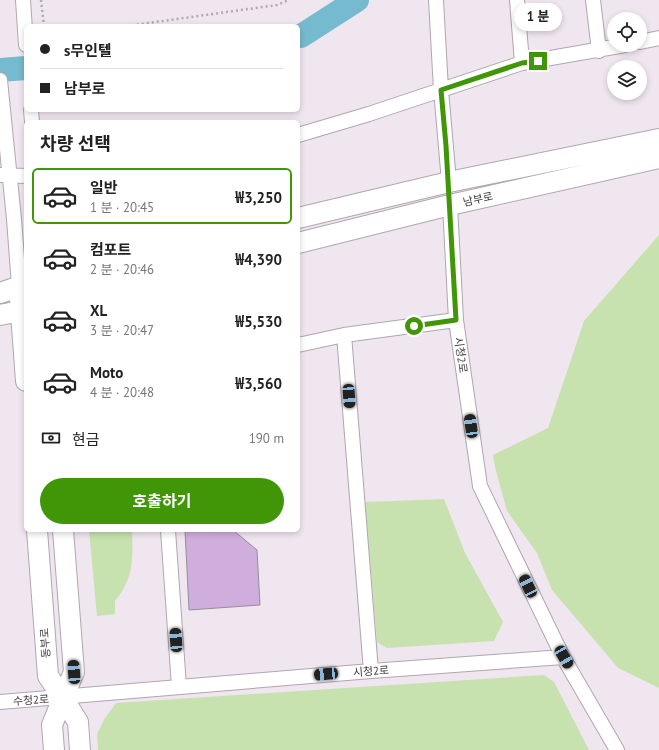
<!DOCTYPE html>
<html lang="ko">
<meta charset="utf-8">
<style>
body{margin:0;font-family:"PT Sans","Noto Sans KR",sans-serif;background:#f6f6f6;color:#222;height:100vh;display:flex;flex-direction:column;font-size:15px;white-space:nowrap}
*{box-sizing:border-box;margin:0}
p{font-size:13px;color:#767676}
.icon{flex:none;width:22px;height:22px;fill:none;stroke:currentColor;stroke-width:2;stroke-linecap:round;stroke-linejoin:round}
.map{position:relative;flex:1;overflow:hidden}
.details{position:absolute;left:24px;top:120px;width:276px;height:412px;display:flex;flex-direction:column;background:#fff;border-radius:6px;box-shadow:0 2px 6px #0003}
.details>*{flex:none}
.top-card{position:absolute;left:24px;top:24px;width:276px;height:88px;border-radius:6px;box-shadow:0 2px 6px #0003;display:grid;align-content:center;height:88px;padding:0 16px;background:#fff}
.buttons{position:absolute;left:607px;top:12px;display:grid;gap:8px}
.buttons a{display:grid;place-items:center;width:40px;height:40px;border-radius:50%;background:#fff;box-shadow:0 2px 6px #0003;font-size:20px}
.end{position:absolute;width:18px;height:18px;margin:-9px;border:5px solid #419608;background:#fff;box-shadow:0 0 0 2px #fff}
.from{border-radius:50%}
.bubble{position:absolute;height:28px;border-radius:14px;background:#fff;box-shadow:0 2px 6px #0003;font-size:13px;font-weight:700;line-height:28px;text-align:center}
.car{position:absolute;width:12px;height:24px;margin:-12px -6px;border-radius:5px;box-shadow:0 0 3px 1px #0007;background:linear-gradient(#222 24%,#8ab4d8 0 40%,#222 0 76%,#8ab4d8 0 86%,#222 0)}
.top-card b{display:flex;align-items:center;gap:14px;height:38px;font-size:15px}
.top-card b+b{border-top:1px solid #e0e0e0}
.top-card i{width:10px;height:10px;background:#222}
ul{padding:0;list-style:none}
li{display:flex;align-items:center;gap:12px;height:56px;margin:0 8px 6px;padding:0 8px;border:2px solid transparent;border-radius:6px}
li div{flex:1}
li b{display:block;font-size:15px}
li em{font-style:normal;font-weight:700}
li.selected{border-color:#419608}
li>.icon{width:36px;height:36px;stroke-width:1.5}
h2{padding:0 16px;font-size:18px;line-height:48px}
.pay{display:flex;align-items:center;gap:10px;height:44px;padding:0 16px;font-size:15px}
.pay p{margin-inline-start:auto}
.button{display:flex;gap:8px;margin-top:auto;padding:8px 16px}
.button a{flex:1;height:46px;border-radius:24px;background:#419608;color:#fff;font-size:16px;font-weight:700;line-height:46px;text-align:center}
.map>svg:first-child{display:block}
.green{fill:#c7e1af}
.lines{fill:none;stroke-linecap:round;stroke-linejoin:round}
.river{stroke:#75bace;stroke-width:24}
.building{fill:#cfaede;stroke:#958f98}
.street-casing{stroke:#b0a6af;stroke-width:16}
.secondary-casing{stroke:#b0a6af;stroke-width:22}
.path{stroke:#b1a9b1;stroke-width:2.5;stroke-dasharray:2 3;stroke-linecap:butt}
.street{stroke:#fff;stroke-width:14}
.secondary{stroke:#fff;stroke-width:20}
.route{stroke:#419608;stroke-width:5}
.labels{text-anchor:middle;stroke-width:3;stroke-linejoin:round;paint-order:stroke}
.street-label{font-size:11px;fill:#3e3a3e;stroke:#fff}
</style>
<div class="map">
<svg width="659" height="750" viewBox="0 0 659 750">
<rect width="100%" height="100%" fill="#f0e6f0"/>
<path class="green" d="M659,235V688L618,668L552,590L537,553L507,511L495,467L493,455L548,428L584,321Z
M444,499L465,553L503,622L494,641L387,648L377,642L365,502Z
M89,530H132C133,558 134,578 115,601V614L97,616Z
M544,675L554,682L589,750H98L97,734L105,718L116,703Z"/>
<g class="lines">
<path class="river" d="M298,36H301L357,0
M0,70L26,68"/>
</g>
<path class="building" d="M185,530H233L257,550L260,605L189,610Z"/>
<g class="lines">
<defs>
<path id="street" d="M23,0L26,45
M436,0L441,90L449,182
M517,0L522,63
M593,0L599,51
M640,42L659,38
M0,80L14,219L19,286
M31,110L32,122
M298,135L369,114L522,63L625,45
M0,175L26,176
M450,205L456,320L480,486L563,657L617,750
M344,335L371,671
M298,345L344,335L456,320
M168,530L179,687
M0,702L371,671L563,657"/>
<path id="secondary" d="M298,218L449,182L659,139
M298,243L450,205L659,158
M19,286L26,381
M0,293L26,284
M0,315L26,310
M37,530L48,676L63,698L52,725L54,750
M63,530L74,672L63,698L78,722L80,750"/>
</defs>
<use href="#street" class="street-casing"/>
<use href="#secondary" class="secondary-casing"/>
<path class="path" d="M41,0L44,26
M127,26L277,5L289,0"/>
<use href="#street" class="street"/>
<use href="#secondary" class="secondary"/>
</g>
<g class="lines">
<path class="route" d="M414,326L456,320L446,146L441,90L522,63L538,61"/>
</g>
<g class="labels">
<g class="street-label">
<text transform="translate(478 199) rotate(-13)" y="4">남부로</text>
<text transform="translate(461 355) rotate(82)" y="4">시청2로</text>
<text transform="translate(45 643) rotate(-94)" y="4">동부로</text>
<text transform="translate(371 671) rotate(-4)" y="4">시청2로</text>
<text transform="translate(31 700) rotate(-4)" y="4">수청2로</text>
</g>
</g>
</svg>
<div class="buttons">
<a><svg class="icon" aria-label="locate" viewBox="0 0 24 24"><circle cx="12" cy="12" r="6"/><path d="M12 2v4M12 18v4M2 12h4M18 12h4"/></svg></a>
<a><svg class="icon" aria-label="layers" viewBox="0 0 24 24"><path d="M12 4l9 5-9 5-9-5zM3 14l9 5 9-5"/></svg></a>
</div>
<i class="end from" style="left:414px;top:326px"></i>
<i class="end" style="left:538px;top:61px"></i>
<div class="bubble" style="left:514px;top:3px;width:48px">1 분</div>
<i class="car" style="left:349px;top:396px;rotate:176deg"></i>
<i class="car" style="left:471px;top:426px;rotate:352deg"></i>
<i class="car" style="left:528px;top:586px;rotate:334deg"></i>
<i class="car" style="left:176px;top:640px;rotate:356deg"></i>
<i class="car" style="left:564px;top:657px;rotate:150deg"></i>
<i class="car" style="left:74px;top:672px;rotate:356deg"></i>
<i class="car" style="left:326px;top:674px;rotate:265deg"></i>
<div class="top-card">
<b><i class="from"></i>s무인텔</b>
<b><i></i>남부로</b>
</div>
<section class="details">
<h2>차량 선택</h2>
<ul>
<li class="selected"><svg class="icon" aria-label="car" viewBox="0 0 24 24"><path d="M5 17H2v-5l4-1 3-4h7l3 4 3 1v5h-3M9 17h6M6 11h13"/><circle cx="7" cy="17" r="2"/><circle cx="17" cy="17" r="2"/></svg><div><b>일반</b><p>1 분 · 20:45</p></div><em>₩3,250</em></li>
<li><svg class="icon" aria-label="car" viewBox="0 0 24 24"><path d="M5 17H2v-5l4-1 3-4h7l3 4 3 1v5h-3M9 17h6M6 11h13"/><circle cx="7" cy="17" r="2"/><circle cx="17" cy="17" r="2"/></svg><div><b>컴포트</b><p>2 분 · 20:46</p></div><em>₩4,390</em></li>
<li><svg class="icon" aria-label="car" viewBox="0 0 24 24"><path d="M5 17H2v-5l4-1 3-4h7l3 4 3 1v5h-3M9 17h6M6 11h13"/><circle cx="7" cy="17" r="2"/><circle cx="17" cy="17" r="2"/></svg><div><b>XL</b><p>3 분 · 20:47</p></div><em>₩5,530</em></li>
<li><svg class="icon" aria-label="car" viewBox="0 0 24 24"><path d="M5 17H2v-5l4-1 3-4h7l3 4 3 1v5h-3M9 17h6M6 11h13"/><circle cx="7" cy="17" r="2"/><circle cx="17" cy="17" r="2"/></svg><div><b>Moto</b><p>4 분 · 20:48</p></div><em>₩3,560</em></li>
</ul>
<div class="pay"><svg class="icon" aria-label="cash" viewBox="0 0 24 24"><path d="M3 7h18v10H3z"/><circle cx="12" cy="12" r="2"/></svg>현금<p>190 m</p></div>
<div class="button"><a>호출하기</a></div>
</section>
</div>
